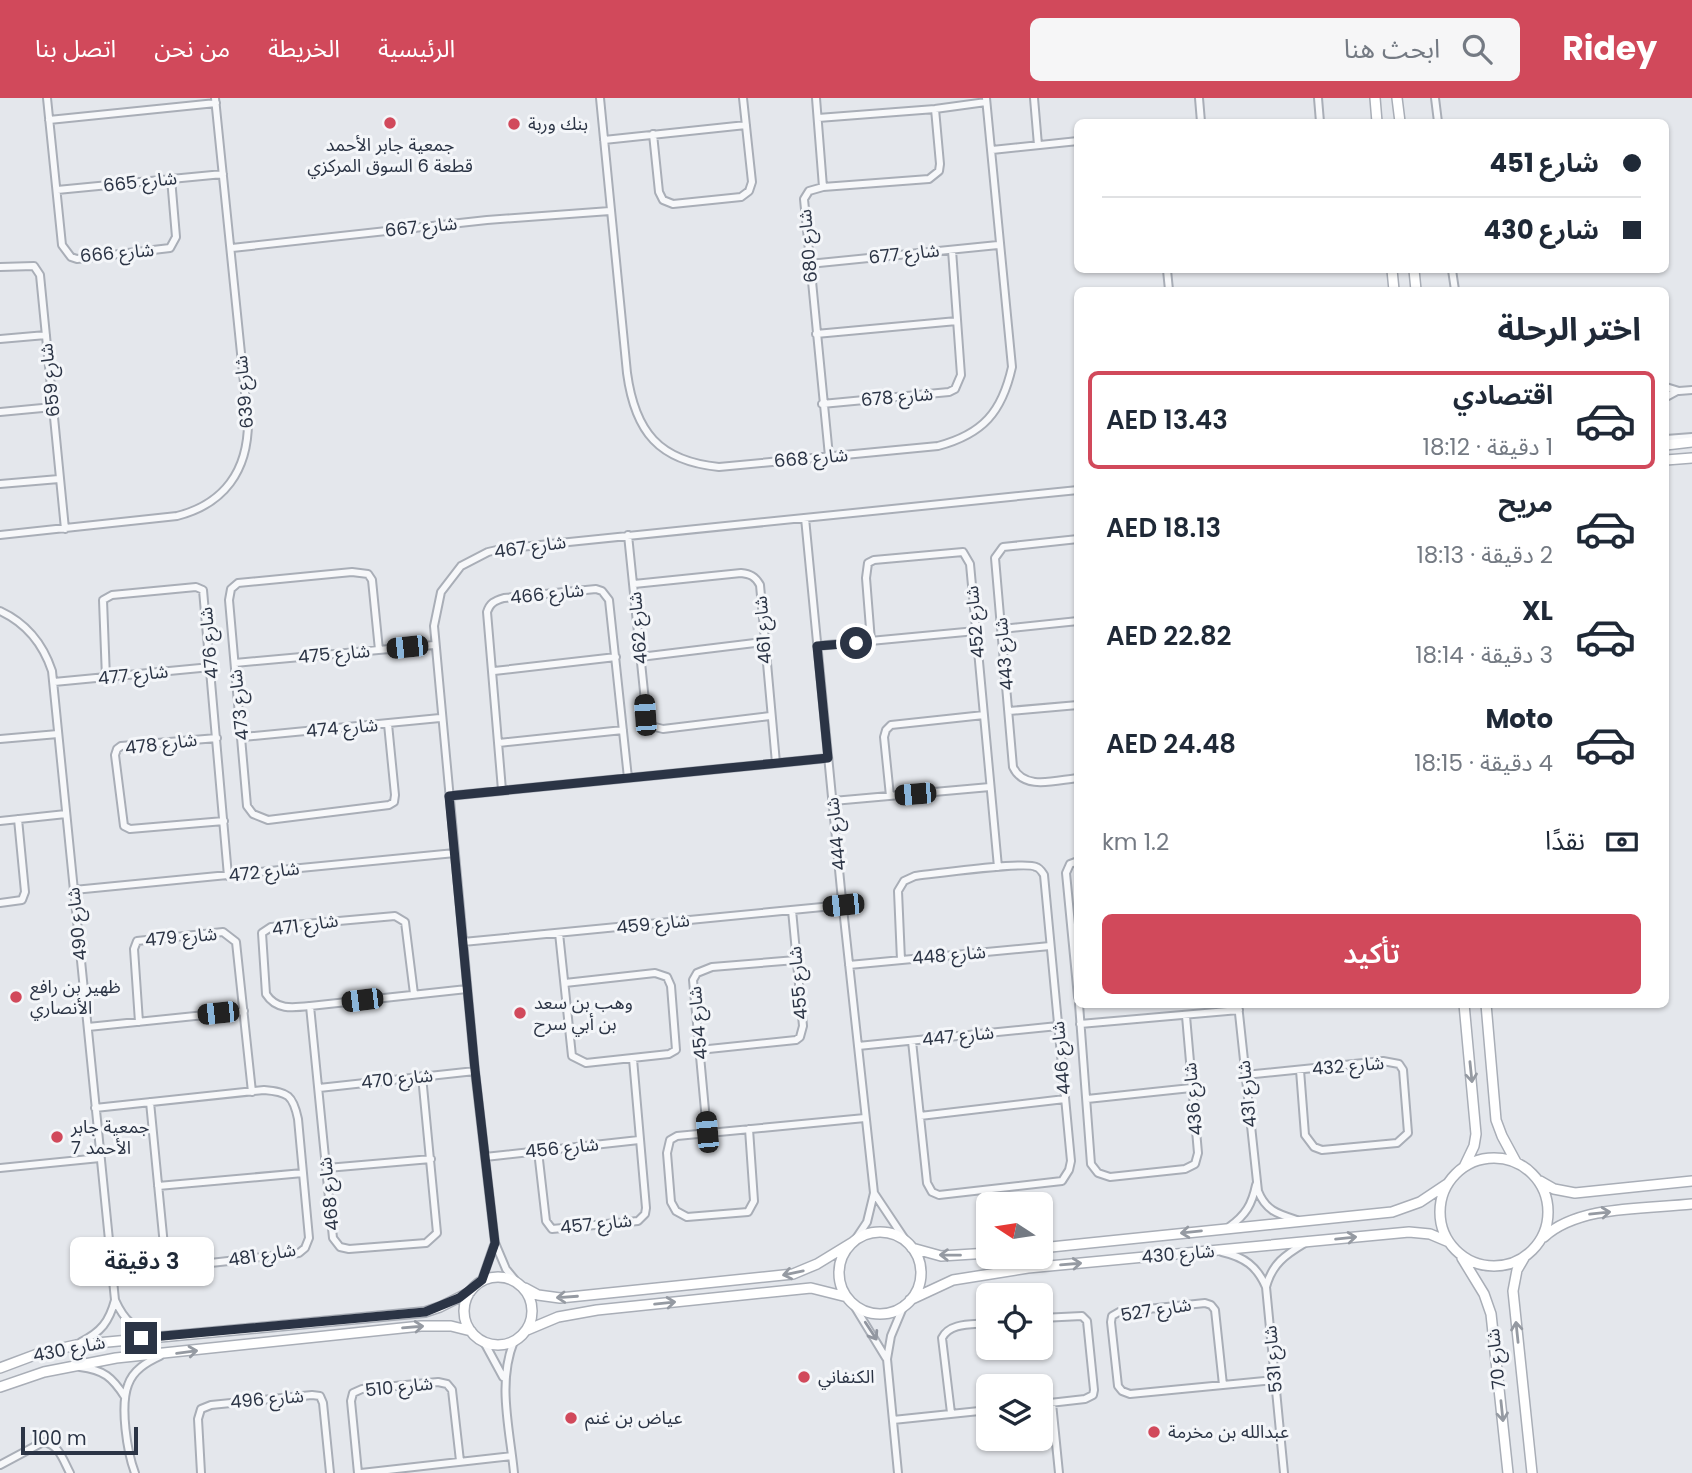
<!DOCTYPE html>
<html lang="ar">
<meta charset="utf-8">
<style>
body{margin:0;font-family:Poppins,"Noto Sans Arabic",sans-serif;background:#f6f6f7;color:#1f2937;direction:rtl;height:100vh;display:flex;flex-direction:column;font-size:26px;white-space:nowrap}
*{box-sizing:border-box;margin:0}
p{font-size:23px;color:#747a83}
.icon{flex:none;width:38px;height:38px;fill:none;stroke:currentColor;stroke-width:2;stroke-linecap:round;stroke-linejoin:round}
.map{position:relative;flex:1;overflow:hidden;direction:ltr}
.drawer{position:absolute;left:1074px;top:189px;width:595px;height:721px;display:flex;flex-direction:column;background:#fff;border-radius:10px;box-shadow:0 2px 5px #0004;direction:rtl}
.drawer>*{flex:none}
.top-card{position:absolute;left:1074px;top:21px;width:595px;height:154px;border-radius:10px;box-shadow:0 2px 5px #0004;direction:rtl;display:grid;align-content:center;height:154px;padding:0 28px;background:#fff}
.needle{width:46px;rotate:282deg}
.buttons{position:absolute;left:976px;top:1094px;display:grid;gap:14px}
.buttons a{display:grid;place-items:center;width:77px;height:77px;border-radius:10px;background:#fff;box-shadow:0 2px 5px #0004;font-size:35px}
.scale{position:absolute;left:21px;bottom:18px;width:117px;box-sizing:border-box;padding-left:7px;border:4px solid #2b3445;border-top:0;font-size:19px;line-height:24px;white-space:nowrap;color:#2b3445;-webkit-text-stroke:5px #f4f6f9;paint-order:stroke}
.end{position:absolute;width:32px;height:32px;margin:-16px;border:9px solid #2b3445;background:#fff;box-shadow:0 0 0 4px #fff}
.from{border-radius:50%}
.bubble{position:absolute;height:49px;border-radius:10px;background:#fff;box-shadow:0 2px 5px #0004;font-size:23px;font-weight:600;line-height:49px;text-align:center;direction:rtl}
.car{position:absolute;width:21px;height:42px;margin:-21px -10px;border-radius:9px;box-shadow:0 0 5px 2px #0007;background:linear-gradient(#222 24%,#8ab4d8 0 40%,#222 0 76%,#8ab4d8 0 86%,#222 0)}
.top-card b{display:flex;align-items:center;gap:24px;height:66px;font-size:26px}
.top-card b+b{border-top:2px solid #e0e1e3}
.top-card i{width:18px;height:18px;background:#1f2937}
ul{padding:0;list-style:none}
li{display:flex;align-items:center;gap:21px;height:98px;margin:0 14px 10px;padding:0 14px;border:4px solid transparent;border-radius:10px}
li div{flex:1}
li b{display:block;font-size:26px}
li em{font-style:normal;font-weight:600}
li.selected{border-color:#d1495b}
li>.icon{width:63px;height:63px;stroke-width:1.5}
h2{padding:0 28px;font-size:32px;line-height:84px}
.pay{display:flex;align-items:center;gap:18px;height:77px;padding:0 28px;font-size:26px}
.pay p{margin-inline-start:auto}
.button{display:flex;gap:14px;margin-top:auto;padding:14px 28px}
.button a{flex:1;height:80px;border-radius:10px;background:#d1495b;color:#fff;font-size:28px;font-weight:600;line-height:80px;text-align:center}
header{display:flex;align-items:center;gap:42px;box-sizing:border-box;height:98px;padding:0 35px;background:#d1495b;color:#fff}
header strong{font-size:33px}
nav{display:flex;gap:38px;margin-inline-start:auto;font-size:24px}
.search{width:490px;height:63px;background:#f6f6f7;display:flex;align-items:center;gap:18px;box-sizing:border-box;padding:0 24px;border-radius:10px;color:#747a83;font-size:26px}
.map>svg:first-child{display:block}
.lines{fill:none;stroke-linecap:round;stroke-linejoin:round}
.street-casing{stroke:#a9aeb7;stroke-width:10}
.secondary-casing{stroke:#a9aeb7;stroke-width:12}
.street{stroke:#f7f8fa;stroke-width:6}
.secondary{stroke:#fff;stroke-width:9}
.oneway{stroke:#959aa2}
.oneway2{stroke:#9196a0}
.route{stroke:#2b3445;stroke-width:9}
.poi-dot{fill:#d1495b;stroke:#f4f6f9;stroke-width:2.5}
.labels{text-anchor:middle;stroke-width:6;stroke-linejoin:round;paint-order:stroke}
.poi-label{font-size:18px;fill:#2b3445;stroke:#f4f6f9;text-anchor:start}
.street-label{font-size:18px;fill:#2b3445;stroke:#f4f6f9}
</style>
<header>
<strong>Ridey</strong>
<div class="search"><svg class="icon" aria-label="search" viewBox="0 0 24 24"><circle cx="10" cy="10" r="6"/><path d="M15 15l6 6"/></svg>ابحث هنا</div>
<nav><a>الرئيسية</a><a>الخريطة</a><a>من نحن</a><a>اتصل بنا</a></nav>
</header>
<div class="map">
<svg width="1692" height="1375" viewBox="0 0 1692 1375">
<rect width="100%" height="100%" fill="#e4e7ec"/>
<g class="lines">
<defs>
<path id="street" d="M47,0L62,147L71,159L77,161L170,150L176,139L171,80
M600,0L627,275C635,334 659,363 719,369L938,348C983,336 1002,314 1012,269L986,0
M816,0L823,89
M1034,0L1038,47
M1199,0L1201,24
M1318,0L1320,24
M1435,0L1438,24
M818,20L935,11L986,4
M49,22L216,5
M653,36L659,94L663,102L673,106L741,99L749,93L752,84L743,0
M604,42L746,27
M992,52L1078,43
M57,92L223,76
M232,150L487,122L610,113
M809,166L998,147
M0,169L34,168L40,177L65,431
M1167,172L1169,192
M1452,172L1455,192
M816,236L957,223
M0,241L46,237
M1666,289L1679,293L1692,292
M1666,299L1677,293
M822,306L949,294L955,291L961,277L952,152
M0,314L53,309
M1666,341L1692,339
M829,358L804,101L809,93L823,89L929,81L939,73L940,66L935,11
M0,386L59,381
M805,420L841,792L874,1095L867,1124L855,1142
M0,437L177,418C224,406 248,373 248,324L215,0
M628,437L647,623L651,628L663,631L770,618
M1078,441L1003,449L995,460L1013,669C1024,693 1056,682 1078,680
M634,486L741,475C750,476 755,478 760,487L776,665
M0,513C26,525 43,546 52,573L115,1202C124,1222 134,1232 157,1237
M1002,531L1078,523
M871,543L866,480L868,465L874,462L963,454L970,466L998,769
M817,548L976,533
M379,552L372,482L368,476L352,474L238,485L231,491L229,502L247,708L253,716L268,722L389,707L394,704L395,697L388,626
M640,559L763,544
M235,565L434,547
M494,573L616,559
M106,580L103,502L112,497L196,489L203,492L228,778
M54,584L211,569
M1009,613L1078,607
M243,639L440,620
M217,640L121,648L117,651L115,657L124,728L130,731L224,723
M0,641L58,636
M499,645L623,632
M502,692L487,514C490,505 494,503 504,500L596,491L602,493L609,502L628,680
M449,698L828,660
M890,698L884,639L886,632L891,627L984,617
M833,703L990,689
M0,723L66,716
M1078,763L1070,766L1066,775L1078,899
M74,792L455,755
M0,805L22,802L25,794L18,721
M559,835L572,958L586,965L669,956L676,952L671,888L667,879L655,875L565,885
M463,844L843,807
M901,862L898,793L904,783L915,778C933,776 1025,763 1036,769C1040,770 1042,774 1044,777L1071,1063L1069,1072L1062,1083L939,1097L932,1094L927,1085L912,943
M849,867L1050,848
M414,896L405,824L395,818L271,829L262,835L266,896C276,912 292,910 310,908L467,891
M1079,906L1091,1066L1098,1075L1110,1079L1185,1071L1195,1066L1198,1055L1186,918
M1238,906L1258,1093C1266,1113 1278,1116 1297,1122
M310,908L333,1140L340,1149L349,1151L426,1145L437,1135L422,978
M139,924L134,851L137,843L223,834L236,844L252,994
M1080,926L1239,912
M88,929L244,913
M858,948L1058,928
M699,952L796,942L800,939L803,928L792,812
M1245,977L1383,963L1399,966L1403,972L1408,1035L1397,1045L1322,1052L1314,1049L1305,1037L1300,972
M319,990L475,973
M1087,1001L1191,990
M95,1010L264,992C288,994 293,997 298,1021L309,1140L305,1150L299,1155L184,1168H178L165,1158L150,1004
M920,1018L1065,1001
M749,1031L754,1103L748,1114L687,1119L676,1113L671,1104L667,1055L670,1042L677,1038L865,1020
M707,1034L693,882L697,875L712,869L796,862
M538,1053L546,1123L552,1131L638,1123L645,1116L646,1110L633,961
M485,1059L639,1042
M0,1070L100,1060
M327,1070L431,1061
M158,1088L303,1075
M874,1095L906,1143
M1229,1129C1246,1117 1252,1106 1256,1087
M1222,1154C1244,1159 1257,1168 1266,1189L1284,1375
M482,1182L494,1147
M515,1182L506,1171L495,1145L475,973L434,528L441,494L461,468L488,454L501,451L1078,392
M1266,1189C1272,1166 1285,1157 1305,1145
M853,1206L886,1260
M1041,1220L1082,1218L1087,1223L1094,1292L1093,1297L1085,1301L1041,1306
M81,1244C101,1234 109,1224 115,1202
M484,1244L503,1279
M80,1269C104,1272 112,1279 125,1299
M1223,1287L1215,1212L1211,1207L1205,1205L1119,1214L1112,1218L1111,1224L1118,1288L1122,1293L1130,1296L1274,1282
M1052,1305L1059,1375
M951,1315L942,1240C950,1224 973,1227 989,1225
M893,1322L989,1312
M0,1367L43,1344C59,1346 63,1362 70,1375
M135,1375C127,1354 120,1308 128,1287C133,1272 147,1264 160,1258
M201,1375L198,1321L201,1311L211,1307L312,1297L320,1298L323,1305L330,1375
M358,1375L351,1303L353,1295L362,1291L438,1284L447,1286L452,1292L460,1363
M361,1375L512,1358
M514,1375C510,1332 497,1285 514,1243
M898,1375L887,1261L891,1238L904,1207"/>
<path id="secondary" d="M1375,0L1377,24
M1397,0L1400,24
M1392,172L1394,192
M1414,172L1416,192
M1666,347L1692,344
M1666,362L1692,360
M1486,906L1496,1022L1502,1038L1516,1064
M1440 1114a54 54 0 1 1 108 0a54 54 0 1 1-108 0Z
M1464,1069L1474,1048L1476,1036L1464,906
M1540,1083L1554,1091L1575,1095L1692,1083
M839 1175a41 41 0 1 1 82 0a41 41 0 1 1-82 0Z
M1544,1139C1579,1107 1646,1111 1692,1106
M912,1150L941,1158L989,1155
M1041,1150L1392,1114L1420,1104L1447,1086
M1462,1160L1484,1196L1491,1216L1508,1375
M1524,1160L1517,1172L1513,1193L1532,1375
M464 1213a34 34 0 1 1 68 0a34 34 0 1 1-68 0Z
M525,1190L538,1197L560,1200L793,1176L817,1166L853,1144
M910,1202L953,1182L1028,1170L1409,1134L1430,1136L1449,1144
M527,1232L558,1219L597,1212L811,1190L847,1199
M0,1270L40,1255L76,1247L425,1214L440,1209L470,1194
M0,1289L44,1274L116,1260L421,1228H451L471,1233"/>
</defs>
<use href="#street" class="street-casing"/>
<use href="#secondary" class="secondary-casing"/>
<use href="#street" class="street"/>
<use href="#secondary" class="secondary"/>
</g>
<defs><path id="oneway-shaft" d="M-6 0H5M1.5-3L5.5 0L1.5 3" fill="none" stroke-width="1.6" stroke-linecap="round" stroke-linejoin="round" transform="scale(1.75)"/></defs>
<g class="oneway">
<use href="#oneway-shaft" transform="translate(1471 974) rotate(84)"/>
<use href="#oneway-shaft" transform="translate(1600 1115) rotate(-6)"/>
<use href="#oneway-shaft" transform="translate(1191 1134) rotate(174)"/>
<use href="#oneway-shaft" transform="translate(1346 1140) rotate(-6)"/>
<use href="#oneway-shaft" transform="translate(950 1157) rotate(-179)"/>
<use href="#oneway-shaft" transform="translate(1071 1166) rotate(-5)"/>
<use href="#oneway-shaft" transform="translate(793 1175) rotate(168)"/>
<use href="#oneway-shaft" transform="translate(567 1199) rotate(176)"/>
<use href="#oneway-shaft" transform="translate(665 1205) rotate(-6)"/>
<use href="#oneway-shaft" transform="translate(413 1229) rotate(-5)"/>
<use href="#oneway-shaft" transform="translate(1517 1234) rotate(-96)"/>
<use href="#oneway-shaft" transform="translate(187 1254) rotate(-7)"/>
<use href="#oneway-shaft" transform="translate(1502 1313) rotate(84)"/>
</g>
<use class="oneway2" href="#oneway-shaft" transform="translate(871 1233) rotate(57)"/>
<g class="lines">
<path class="route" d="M141,1240L425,1214L459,1200L482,1182L495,1145L475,972L449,698L828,660L817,548L856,545"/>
</g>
<g class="poi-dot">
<circle cx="390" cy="25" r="7"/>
<circle cx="514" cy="26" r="7"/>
<circle cx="16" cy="899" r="7"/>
<circle cx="520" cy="915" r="7"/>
<circle cx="57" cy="1039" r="7"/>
<circle cx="804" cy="1279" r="7"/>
<circle cx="571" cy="1320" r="7"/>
<circle cx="1154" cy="1334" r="7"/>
</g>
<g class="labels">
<g class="poi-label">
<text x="528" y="32">بنك وربة</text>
<text x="390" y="53" text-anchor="middle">جمعية جابر الأحمد<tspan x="390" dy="21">قطعة 6 السوق المركزي</tspan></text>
<text x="30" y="895">ظهير بن رافع<tspan x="30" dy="21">الأنصاري</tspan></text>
<text x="534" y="911">وهب بن سعد<tspan x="534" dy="21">بن أبي سرح</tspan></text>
<text x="71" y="1035">جمعية جابر<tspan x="71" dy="21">الأحمد 7</tspan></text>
<text x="818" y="1285">الكنفاني</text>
<text x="585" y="1326">عياض بن غنم</text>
<text x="1168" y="1340">عبدالله بن مخرمة</text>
</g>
<g class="street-label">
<text transform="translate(140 84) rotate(-6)" y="6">شارع 665</text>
<text transform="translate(421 129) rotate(-6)" y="6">شارع 667</text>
<text transform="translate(808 148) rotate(-95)" y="6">شارع 680</text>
<text transform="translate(117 155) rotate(-5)" y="6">شارع 666</text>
<text transform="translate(904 156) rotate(-6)" y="6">شارع 677</text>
<text transform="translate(50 282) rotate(-96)" y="6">شارع 659</text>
<text transform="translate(244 294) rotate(-95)" y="6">شارع 639</text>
<text transform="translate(897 299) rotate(-5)" y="6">شارع 678</text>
<text transform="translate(811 360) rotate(-5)" y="6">شارع 668</text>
<text transform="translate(530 449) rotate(-8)" y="6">شارع 467</text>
<text transform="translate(547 496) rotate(-6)" y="6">شارع 466</text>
<text transform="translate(975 524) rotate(-95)" y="6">شارع 452</text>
<text transform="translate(638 530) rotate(-95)" y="6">شارع 462</text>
<text transform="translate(763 532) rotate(-94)" y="6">شارع 461</text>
<text transform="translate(209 545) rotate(-95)" y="6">شارع 476</text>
<text transform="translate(334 556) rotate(-5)" y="6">شارع 475</text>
<text transform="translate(1004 556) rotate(-95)" y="6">شارع 443</text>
<text transform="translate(133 577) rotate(-6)" y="6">شارع 477</text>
<text transform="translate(239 607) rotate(-96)" y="6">شارع 473</text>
<text transform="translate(342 630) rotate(-5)" y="6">شارع 474</text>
<text transform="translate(161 646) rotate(-7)" y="6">شارع 478</text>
<text transform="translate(836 736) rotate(-96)" y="6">شارع 444</text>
<text transform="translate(264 774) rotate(-6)" y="6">شارع 472</text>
<text transform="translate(77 826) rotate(-96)" y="6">شارع 490</text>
<text transform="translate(653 826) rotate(-6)" y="6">شارع 459</text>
<text transform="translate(305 827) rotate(-8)" y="6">شارع 471</text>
<text transform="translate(181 839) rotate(-5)" y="6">شارع 479</text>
<text transform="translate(949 857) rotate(-5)" y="6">شارع 448</text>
<text transform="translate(798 885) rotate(-95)" y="6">شارع 455</text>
<text transform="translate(698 925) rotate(-95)" y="6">شارع 454</text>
<text transform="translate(958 938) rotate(-6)" y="6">شارع 447</text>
<text transform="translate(1061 960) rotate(-95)" y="6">شارع 446</text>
<text transform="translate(1348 968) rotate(-5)" y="6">شارع 432</text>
<text transform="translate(397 981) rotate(-6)" y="6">شارع 470</text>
<text transform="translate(1247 996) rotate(-96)" y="6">شارع 431</text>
<text transform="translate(1193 1001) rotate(-95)" y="6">شارع 436</text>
<text transform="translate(562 1050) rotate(-6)" y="6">شارع 456</text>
<text transform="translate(329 1096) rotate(-96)" y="6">شارع 468</text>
<text transform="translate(596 1126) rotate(-6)" y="6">شارع 457</text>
<text transform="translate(1178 1156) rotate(-5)" y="6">شارع 430</text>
<text transform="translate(262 1157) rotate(-9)" y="6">شارع 481</text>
<text transform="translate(1156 1212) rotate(-9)" y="6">شارع 527</text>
<text transform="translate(69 1251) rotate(-11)" y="6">شارع 430</text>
<text transform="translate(1273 1261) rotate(-95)" y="6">شارع 531</text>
<text transform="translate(1496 1261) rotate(-96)" y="6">شارع 70</text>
<text transform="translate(399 1289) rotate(-6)" y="6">شارع 510</text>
<text transform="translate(267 1301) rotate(-5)" y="6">شارع 496</text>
</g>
</g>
</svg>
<div class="buttons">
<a><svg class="needle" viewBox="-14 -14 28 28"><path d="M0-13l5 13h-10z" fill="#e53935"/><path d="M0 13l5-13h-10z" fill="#747a83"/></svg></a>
<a><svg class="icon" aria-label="locate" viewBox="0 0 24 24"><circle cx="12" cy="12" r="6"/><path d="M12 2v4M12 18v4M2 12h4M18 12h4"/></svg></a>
<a><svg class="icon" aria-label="layers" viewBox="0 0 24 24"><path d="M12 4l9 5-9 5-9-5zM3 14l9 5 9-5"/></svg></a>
</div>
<div class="scale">100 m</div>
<i class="end from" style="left:856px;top:545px"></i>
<i class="end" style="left:141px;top:1240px"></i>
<div class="bubble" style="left:70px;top:1139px;width:144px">3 دقيقة</div>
<i class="car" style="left:407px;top:549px;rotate:264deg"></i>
<i class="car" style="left:645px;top:617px;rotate:356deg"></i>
<i class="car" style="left:915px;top:696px;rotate:265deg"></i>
<i class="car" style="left:843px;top:807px;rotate:264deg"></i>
<i class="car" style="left:362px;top:902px;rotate:263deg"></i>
<i class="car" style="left:218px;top:915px;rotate:264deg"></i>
<i class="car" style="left:707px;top:1034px;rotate:355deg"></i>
<div class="top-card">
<b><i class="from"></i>شارع 451</b>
<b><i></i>شارع 430</b>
</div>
<section class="drawer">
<h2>اختر الرحلة</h2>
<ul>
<li class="selected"><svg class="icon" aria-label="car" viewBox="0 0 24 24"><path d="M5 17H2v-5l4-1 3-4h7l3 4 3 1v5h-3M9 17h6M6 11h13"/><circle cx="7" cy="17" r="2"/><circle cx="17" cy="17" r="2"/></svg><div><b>اقتصادي</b><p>1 دقيقة · 18:12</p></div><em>AED 13.43</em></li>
<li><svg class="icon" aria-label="car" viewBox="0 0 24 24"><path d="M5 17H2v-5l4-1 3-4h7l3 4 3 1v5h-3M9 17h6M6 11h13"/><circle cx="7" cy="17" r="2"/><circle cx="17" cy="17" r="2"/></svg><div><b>مريح</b><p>2 دقيقة · 18:13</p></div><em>AED 18.13</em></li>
<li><svg class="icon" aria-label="car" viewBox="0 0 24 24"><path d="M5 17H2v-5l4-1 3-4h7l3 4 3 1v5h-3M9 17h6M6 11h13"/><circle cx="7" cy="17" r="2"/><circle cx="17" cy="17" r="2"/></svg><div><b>XL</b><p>3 دقيقة · 18:14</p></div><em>AED 22.82</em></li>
<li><svg class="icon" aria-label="car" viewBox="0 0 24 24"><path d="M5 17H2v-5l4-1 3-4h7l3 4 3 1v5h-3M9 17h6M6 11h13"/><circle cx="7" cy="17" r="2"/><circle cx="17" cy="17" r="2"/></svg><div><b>Moto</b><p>4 دقيقة · 18:15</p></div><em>AED 24.48</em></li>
</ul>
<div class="pay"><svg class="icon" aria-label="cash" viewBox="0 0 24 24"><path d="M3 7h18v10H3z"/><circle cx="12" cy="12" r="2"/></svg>نقدًا<p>1.2 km</p></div>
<div class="button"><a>تأكيد</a></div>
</section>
</div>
